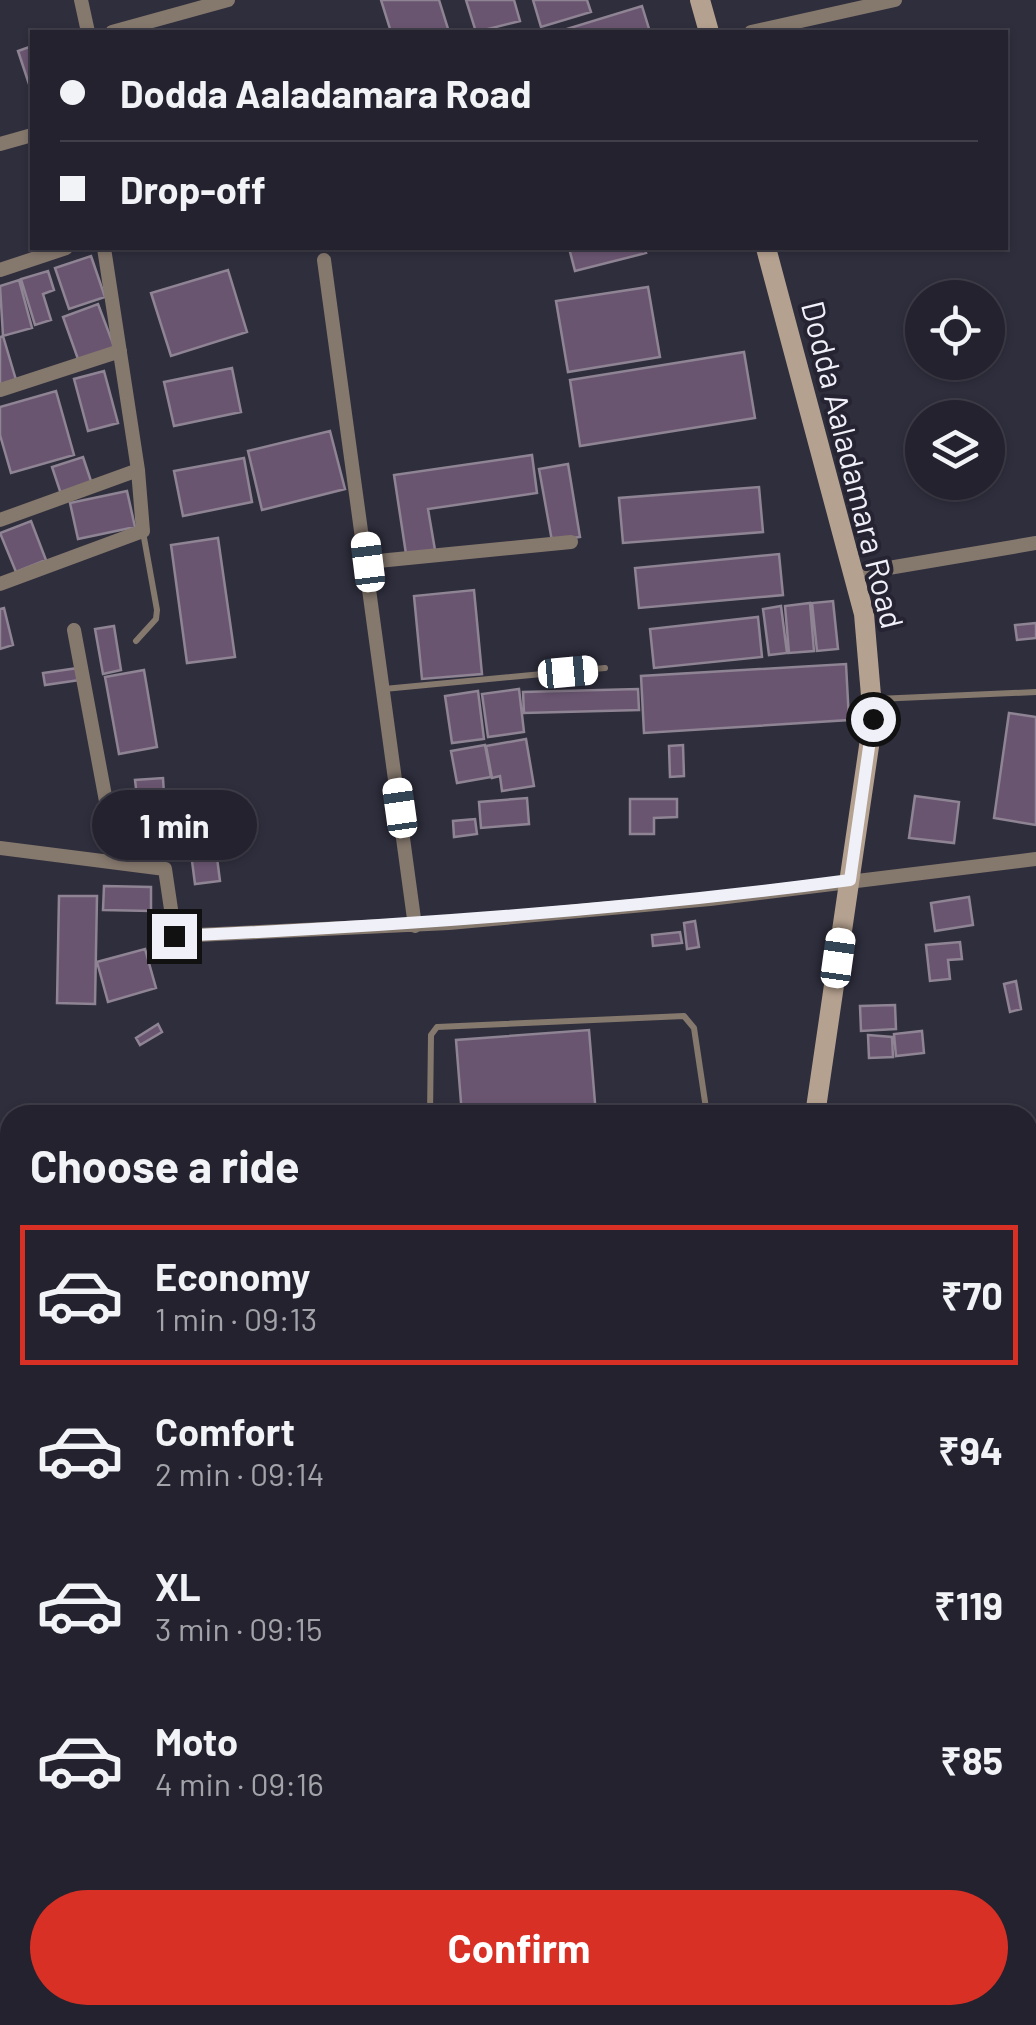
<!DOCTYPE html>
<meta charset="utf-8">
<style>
body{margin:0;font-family:Barlow,sans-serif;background:#2f2f3a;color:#f1f3f6;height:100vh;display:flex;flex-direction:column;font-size:38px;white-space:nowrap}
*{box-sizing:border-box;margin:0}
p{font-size:32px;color:#a3a4aa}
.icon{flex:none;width:55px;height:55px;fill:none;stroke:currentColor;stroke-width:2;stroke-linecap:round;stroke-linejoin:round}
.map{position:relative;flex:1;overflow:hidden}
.panel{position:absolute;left:0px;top:1105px;width:1038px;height:920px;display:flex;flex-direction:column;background:#23222e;border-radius:30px 30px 0 0;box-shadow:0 2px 8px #0004,0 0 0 2px #403f4a}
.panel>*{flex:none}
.banner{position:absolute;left:30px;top:30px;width:978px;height:220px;border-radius:0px;box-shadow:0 2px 8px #0004,0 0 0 2px #403f4a;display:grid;align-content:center;height:220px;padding:0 30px;background:#23222e}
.fabs{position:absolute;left:905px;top:280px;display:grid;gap:20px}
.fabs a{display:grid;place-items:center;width:100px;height:100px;border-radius:50%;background:#23222e;box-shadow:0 2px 8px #0004,0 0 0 2px #403f4a;font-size:50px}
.end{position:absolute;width:45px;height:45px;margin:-22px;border:12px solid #f0f0f9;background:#111;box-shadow:0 0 0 5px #111}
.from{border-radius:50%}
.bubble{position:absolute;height:70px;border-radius:35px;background:#23222e;box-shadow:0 2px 8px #0004,0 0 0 2px #403f4a;font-size:32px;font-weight:700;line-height:70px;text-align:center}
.car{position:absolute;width:30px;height:60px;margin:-30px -15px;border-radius:12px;box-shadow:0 0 8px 2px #0007;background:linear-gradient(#fff 24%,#345 0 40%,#fff 0 76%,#345 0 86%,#fff 0)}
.banner b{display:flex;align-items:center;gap:35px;height:95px;font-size:38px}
.banner b+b{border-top:2px solid #403f4a}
.banner i{width:25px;height:25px;background:#f1f3f6}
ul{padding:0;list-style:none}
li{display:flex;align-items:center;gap:30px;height:140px;margin:0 20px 15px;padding:0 10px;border:5px solid transparent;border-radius:0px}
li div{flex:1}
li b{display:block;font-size:38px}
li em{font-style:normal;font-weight:700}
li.selected{border-color:#d93025}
li>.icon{width:90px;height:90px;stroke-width:1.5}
h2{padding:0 30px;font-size:45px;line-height:120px}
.cta{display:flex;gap:20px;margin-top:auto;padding:20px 30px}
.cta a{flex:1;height:115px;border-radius:60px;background:#d93025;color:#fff;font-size:40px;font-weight:700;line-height:115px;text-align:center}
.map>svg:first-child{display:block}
.building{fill:#6a5571;stroke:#8f8493;stroke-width:2.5}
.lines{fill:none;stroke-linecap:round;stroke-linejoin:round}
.service{stroke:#85786d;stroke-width:6}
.minor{stroke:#85786d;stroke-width:14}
.secondary{stroke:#b5a18f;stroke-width:20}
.rail-casing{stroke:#9695a1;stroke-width:9}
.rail{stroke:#262432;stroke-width:5;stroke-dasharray:15;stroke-linecap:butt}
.route{stroke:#f0f0f9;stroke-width:12}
.labels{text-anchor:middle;stroke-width:8;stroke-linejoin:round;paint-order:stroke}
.street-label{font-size:32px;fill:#f0f0f9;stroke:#262432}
</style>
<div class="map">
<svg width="1036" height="2025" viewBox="0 0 1036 2025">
<rect width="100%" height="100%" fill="#2f2e3d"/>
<path class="building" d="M381,0H439L449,32H391Z
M466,0H514L520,21L476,32Z
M533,0H587L591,12L541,27Z
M642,6L650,32H561L560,31Z
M32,46V93L18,51Z
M569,248H644L646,253L575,271Z
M91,256L105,297L69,309L55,268Z
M228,270L247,332L171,356L151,293Z
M48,271L54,290L43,294L51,320L35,325L21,279Z
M19,280L32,328L3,336L0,286Z
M648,287L660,357L568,372L556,301Z
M98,304L115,349L79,362L63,317Z
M3,336L16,380L0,385V337Z
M744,352L755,418L580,446L570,380Z
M232,368L241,412L174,426L164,382Z
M104,371L118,423L88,431L74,379Z
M56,391L74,455L11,473L0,435V407Z
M330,431L345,489L262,510L248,451Z
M532,455L537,493L428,509L435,550L406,554L394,475Z
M83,457L92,484L61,494L52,467Z
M244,458L252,502L183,516L174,471Z
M568,464L580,537L552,541L539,469Z
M759,487L763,532L623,543L619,498Z
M127,491L135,527L78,539L70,503Z
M31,521L46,560L16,572L0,533Z
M218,538L235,657L187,663L171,545Z
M779,554L783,595L639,608L635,568Z
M474,590L482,674L422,679L414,596Z
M833,601L838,649L817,651L812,603Z
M810,603L814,651L789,653L785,606Z
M781,606L787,653L769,655L763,609Z
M4,608L13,645L0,649V609Z
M758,617L762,657L654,668L650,629Z
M1036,623V638L1017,640L1015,625Z
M114,626L121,670L103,674L95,629Z
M846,664L849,720L644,733L641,676Z
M78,668L80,680L45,685L43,673Z
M144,670L157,747L119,754L105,677Z
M519,689L524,732L488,737L482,694Z
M638,689L639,710L524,713L523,692Z
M478,691L484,739L452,743L445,696Z
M1009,713L1036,717V825L994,818Z
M526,739L534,786L502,791L500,776L492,778L486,746Z
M485,745L491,777L457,783L451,751Z
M683,745L684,776L670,777L669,746Z
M163,778L164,794L137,797L135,780Z
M189,795H213L214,822H190Z
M915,796L959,802L954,843L909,838Z
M527,798L529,824L481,828L479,802Z
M630,799H677V817L654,818V834H630Z
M164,803L166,816L140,820L138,806Z
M475,819L477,834L454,837L453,821Z
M213,827L220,881L195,884L188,830Z
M104,886L151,887V911L103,910Z
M59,896H97L95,1004L57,1003Z
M969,897L973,925L935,931L931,903Z
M695,921L699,947L687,949L684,923Z
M680,932L682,943L653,946L652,935Z
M960,942L962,959L948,960L950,979L930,981L926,945Z
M145,949L156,988L108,1002L97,962Z
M1016,981L1021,1009L1010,1012L1004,984Z
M895,1005L896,1029L861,1031L860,1006Z
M158,1024L162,1032L140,1045L136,1038Z
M589,1030L596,1115H462L456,1040Z
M922,1031L924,1053L896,1056L894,1034Z
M868,1035L892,1037L893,1057L869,1058Z
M1028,1267L1036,1268V1317L1028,1316Z
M1036,1842V1895L1028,1889V1854Z"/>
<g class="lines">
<path class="service" d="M136,641L156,619L157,610L143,532
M384,689L605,668
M877,699L1036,692
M430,1115L431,1035L437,1027L684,1016L694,1028L707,1115
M1028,1343L1036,1344
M0,1793L10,1813
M0,1919L10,1915
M164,2015L179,2025"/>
<path class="minor" d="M81,0L88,32
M112,32L228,0
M751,32L895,0
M0,144L32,135
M324,260L415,926
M0,270L66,248
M0,390L120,351
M0,520L138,470
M368,562L571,542
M853,574L1036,543
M0,584L143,531L138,470L104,248
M74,630L117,860
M0,848L165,869L175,936L449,923L710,899L1036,859
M1028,1201L1036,1198"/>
<path class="secondary" d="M700,0L709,32
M766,248L864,614L873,719L815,1115
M1028,1672L1036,1679"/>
<defs>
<path id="rail" d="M0,1368L10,1374
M0,1386L10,1392
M1028,1977L1036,1981"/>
</defs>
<use href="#rail" class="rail-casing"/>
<use href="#rail" class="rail"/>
</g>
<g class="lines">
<path class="route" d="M174,936C401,926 625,910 850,880L873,719"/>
</g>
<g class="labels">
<g class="street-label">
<text transform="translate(852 465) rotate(76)" y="11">Dodda Aaladamara Road</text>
</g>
</g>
</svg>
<div class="fabs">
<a><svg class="icon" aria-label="locate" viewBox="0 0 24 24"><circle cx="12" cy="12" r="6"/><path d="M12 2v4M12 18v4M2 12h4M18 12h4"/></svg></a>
<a><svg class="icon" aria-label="layers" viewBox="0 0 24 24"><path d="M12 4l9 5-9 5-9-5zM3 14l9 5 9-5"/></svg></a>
</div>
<i class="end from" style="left:873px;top:719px"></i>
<i class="end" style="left:174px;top:936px"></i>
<div class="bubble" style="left:92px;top:790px;width:165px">1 min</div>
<i class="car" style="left:368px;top:562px;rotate:353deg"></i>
<i class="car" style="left:568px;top:672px;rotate:85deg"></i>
<i class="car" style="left:400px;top:808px;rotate:352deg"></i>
<i class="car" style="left:838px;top:958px;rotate:8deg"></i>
<div class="banner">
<b><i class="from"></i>Dodda Aaladamara Road</b>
<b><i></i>Drop-off</b>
</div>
<section class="panel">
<h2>Choose a ride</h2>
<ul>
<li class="selected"><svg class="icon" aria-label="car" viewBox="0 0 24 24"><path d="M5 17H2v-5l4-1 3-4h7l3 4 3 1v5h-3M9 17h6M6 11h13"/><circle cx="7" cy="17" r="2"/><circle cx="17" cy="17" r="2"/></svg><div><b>Economy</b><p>1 min · 09:13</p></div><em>₹70</em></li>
<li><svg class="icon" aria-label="car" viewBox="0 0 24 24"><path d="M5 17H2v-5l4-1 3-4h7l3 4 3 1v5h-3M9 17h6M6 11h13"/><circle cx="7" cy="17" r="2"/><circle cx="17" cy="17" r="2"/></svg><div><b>Comfort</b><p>2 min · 09:14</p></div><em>₹94</em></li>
<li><svg class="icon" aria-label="car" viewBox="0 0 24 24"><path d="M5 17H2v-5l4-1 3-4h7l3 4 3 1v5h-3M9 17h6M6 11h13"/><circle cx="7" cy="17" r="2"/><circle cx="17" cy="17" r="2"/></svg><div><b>XL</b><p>3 min · 09:15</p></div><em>₹119</em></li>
<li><svg class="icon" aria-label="car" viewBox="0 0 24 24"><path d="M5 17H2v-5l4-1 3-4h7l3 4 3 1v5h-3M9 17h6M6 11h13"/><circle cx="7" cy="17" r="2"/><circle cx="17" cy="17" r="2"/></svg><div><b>Moto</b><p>4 min · 09:16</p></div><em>₹85</em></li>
</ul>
<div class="cta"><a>Confirm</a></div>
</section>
</div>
